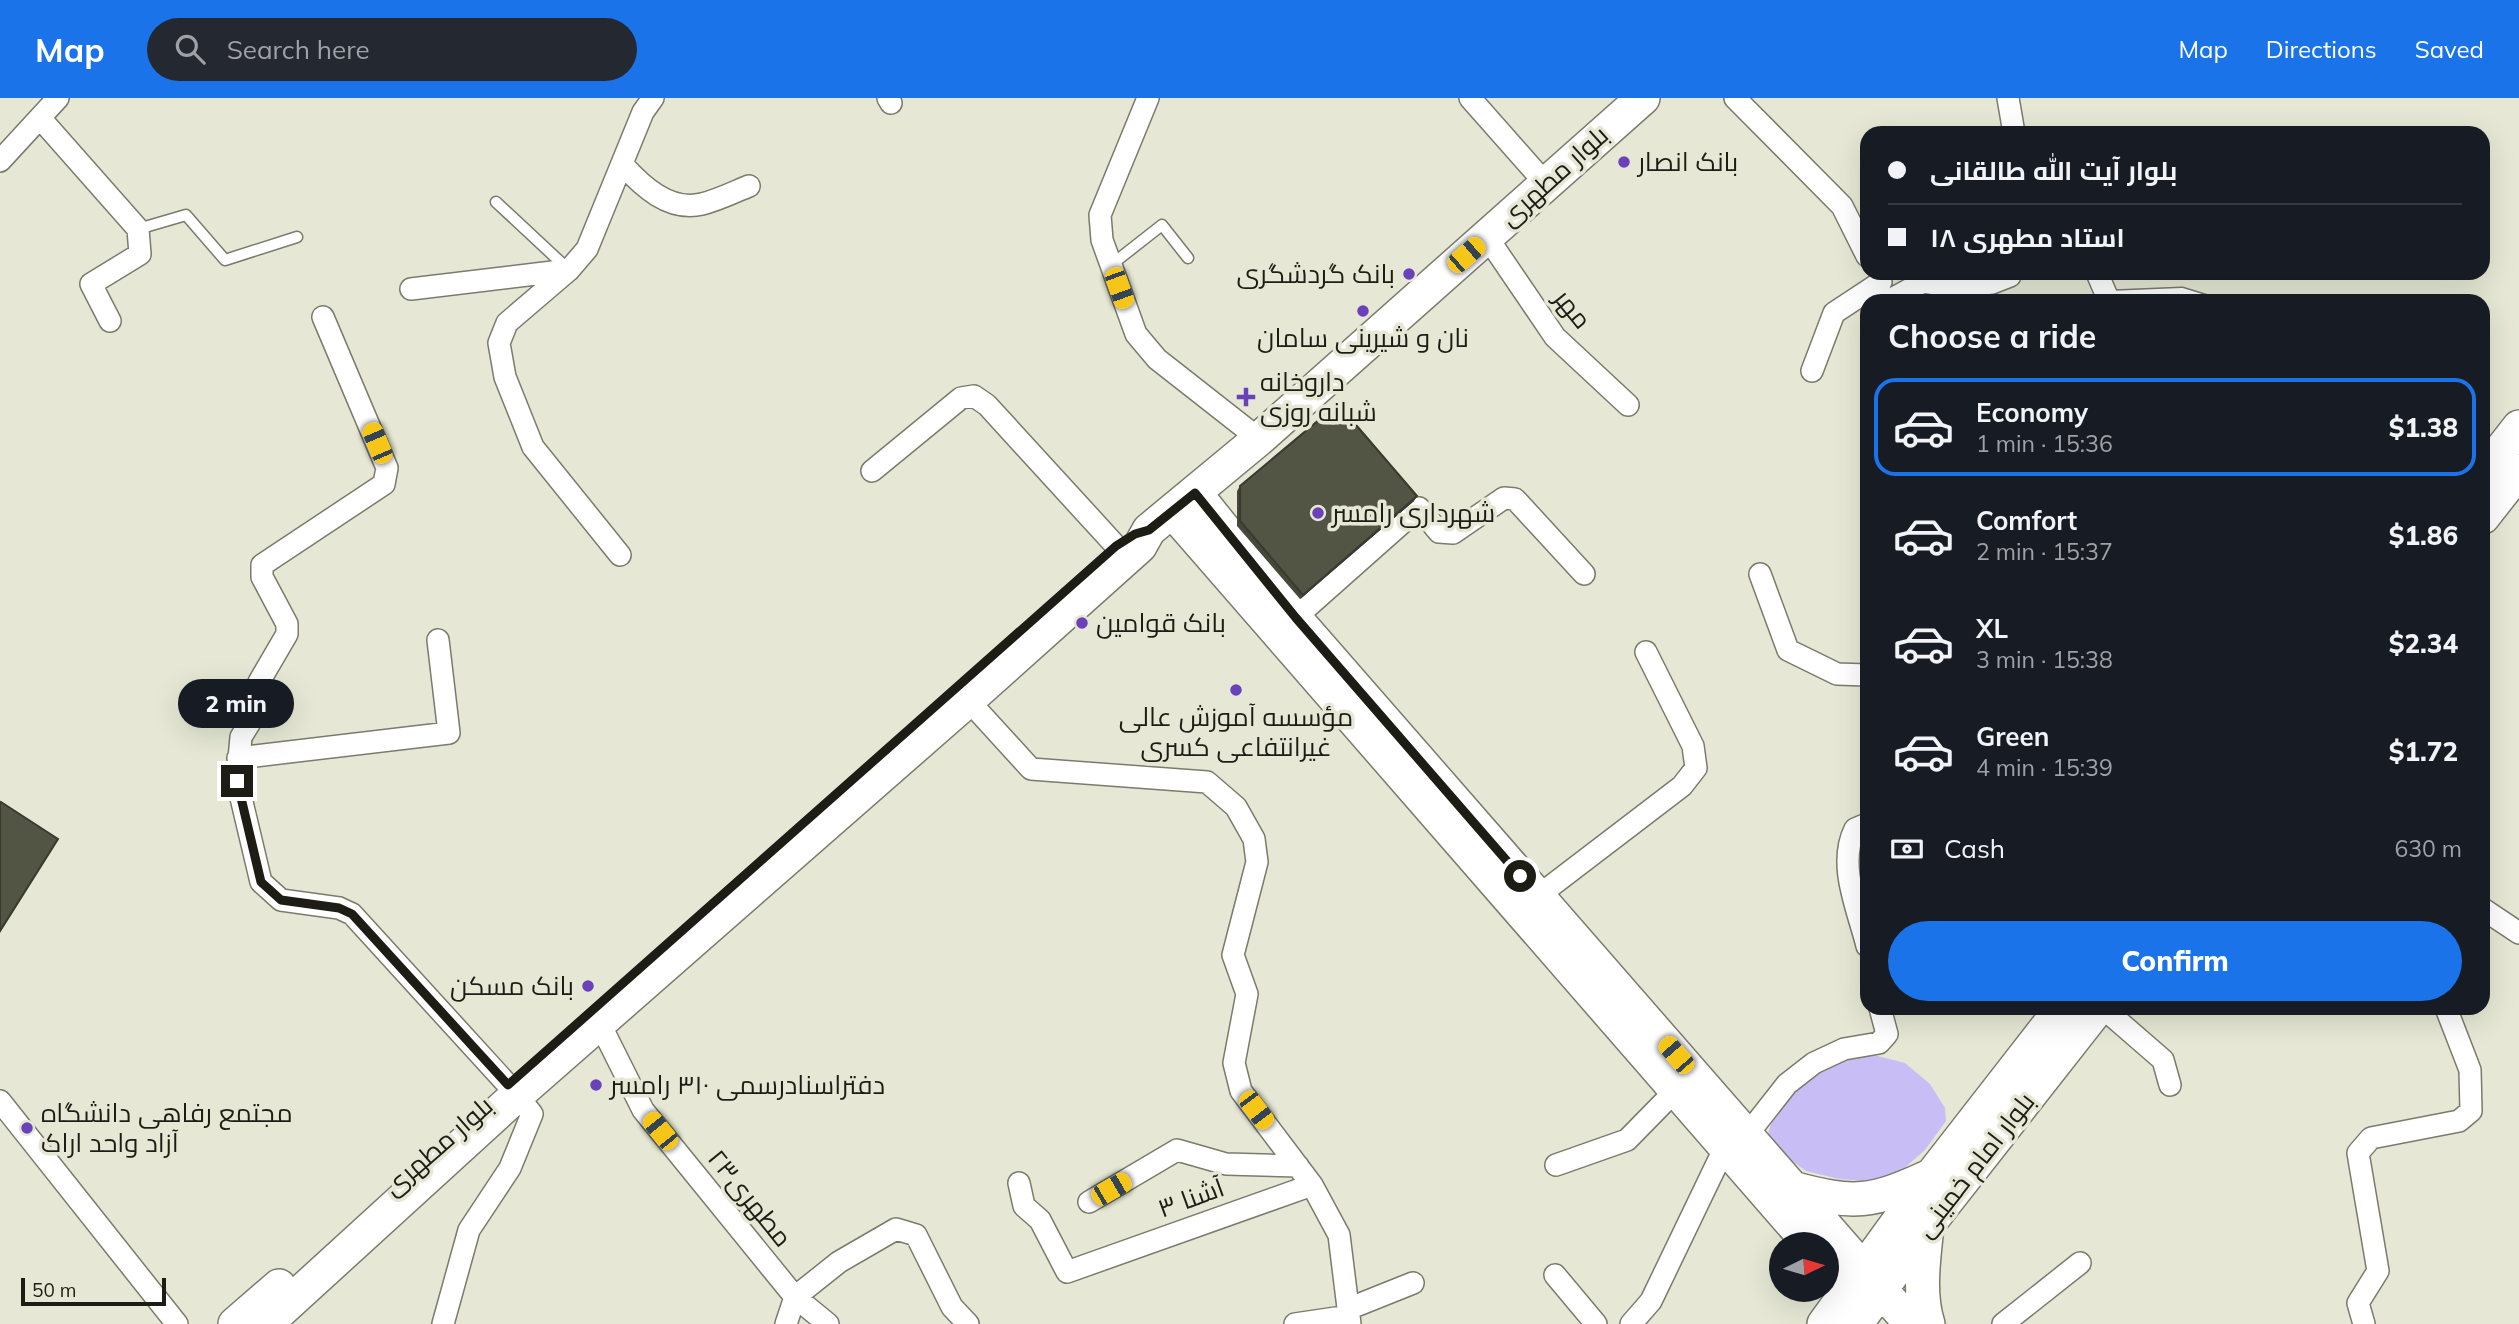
<!DOCTYPE html>
<meta charset="utf-8">
<style>
body{margin:0;font-family:Mulish,Cairo,sans-serif;background:#242831;color:#f1f3f6;height:100vh;display:flex;flex-direction:column;font-size:26px;white-space:nowrap}
*{box-sizing:border-box;margin:0}
p{font-size:23px;color:#9ea1a6}
.icon{flex:none;width:38px;height:38px;fill:none;stroke:currentColor;stroke-width:2;stroke-linecap:round;stroke-linejoin:round}
.map{position:relative;flex:1;overflow:hidden}
.sheet{position:absolute;left:1860px;top:196px;width:630px;height:721px;display:flex;flex-direction:column;background:#171b24;border-radius:21px;box-shadow:0 7px 28px #0002}
.sheet>*{flex:none}
.guide{position:absolute;left:1860px;top:28px;width:630px;height:154px;border-radius:21px;box-shadow:0 7px 28px #0002;display:grid;align-content:center;height:154px;padding:0 28px;background:#171b24}
.needle{width:46px;rotate:85deg}
.fabs{position:absolute;left:1769px;top:1134px;display:grid;gap:14px}
.fabs a{display:grid;place-items:center;width:70px;height:70px;border-radius:50%;background:#171b24;box-shadow:0 7px 28px #0002;font-size:35px}
.scale{position:absolute;left:21px;bottom:18px;width:145px;box-sizing:border-box;padding-left:7px;border:4px solid #1d1d16;border-top:0;font-size:19px;line-height:24px;white-space:nowrap;color:#1d1d16;-webkit-text-stroke:5px #e6e8d5;paint-order:stroke}
.end{position:absolute;width:32px;height:32px;margin:-16px;border:9px solid #1d1d16;background:#fff;box-shadow:0 0 0 4px #fff}
.from{border-radius:50%}
.bubble{position:absolute;height:49px;border-radius:24px;background:#171b24;box-shadow:0 7px 28px #0002;font-size:23px;font-weight:800;line-height:49px;text-align:center}
.car{position:absolute;width:21px;height:42px;margin:-21px -10px;border-radius:9px;box-shadow:0 0 5px 2px #0007;background:linear-gradient(#f5c518 24%,#345 0 40%,#f5c518 0 76%,#345 0 86%,#f5c518 0)}
.guide b{display:flex;align-items:center;gap:24px;height:66px;font-size:26px}
.guide b+b{border-top:2px solid #363941}
.guide i{width:18px;height:18px;background:#f1f3f6}
ul{padding:0;list-style:none}
li{display:flex;align-items:center;gap:21px;height:98px;margin:0 14px 10px;padding:0 14px;border:4px solid transparent;border-radius:21px}
li div{flex:1}
li b{display:block;font-size:26px}
li em{font-style:normal;font-weight:800}
li.current{border-color:#1a73e8}
li>.icon{width:63px;height:63px;stroke-width:1.5}
h2{padding:0 28px;font-size:32px;line-height:84px}
.pay{display:flex;align-items:center;gap:18px;height:77px;padding:0 28px;font-size:26px}
.pay p{margin-inline-start:auto}
.cta{display:flex;gap:14px;margin-top:auto;padding:14px 28px}
.cta a{flex:1;height:80px;border-radius:42px;background:#1a73e8;color:#fff;font-size:28px;font-weight:800;line-height:80px;text-align:center}
header{display:flex;align-items:center;gap:42px;box-sizing:border-box;height:98px;padding:0 35px;background:#1a73e8;color:#fff}
header strong{font-size:33px}
nav{display:flex;gap:38px;margin-inline-start:auto;font-size:24px}
.search{width:490px;height:63px;background:#242831;display:flex;align-items:center;gap:18px;box-sizing:border-box;padding:0 24px;border-radius:38px;color:#9ea1a6;font-size:26px}
.map>svg:first-child{display:block}
.green{fill:#c8bef5}
.lines{fill:none;stroke-linecap:round;stroke-linejoin:round}
.service-casing{stroke:#7a7b6a;stroke-width:13}
.minor-casing{stroke:#7a7b6a;stroke-width:24}
.primary-casing{stroke:#7a7b6a;stroke-width:36}
.service{stroke:#fff;stroke-width:10}
.minor{stroke:#fff;stroke-width:21}
.primary{stroke:#fff;stroke-width:33}
.wall{fill:#47483a}
.shaded-wall{fill:#393b30}
.building{fill:#525444;stroke:#393b30;stroke-width:2}
.route{stroke:#1d1d16;stroke-width:9}
.poi-dot{fill:#6942ba;stroke:#e6e8d5;stroke-width:2.5}
.labels{text-anchor:middle;stroke-width:7;stroke-linejoin:round;paint-order:stroke}
.poi-label{font-size:26px;fill:#1d1d16;stroke:#e6e8d5;text-anchor:start}
.street-label{font-size:26px;fill:#1d1d16;stroke:#e6e8d5}
</style>
<header>
<strong>Map</strong>
<div class="search"><svg class="icon" aria-label="search" viewBox="0 0 24 24"><circle cx="10" cy="10" r="6"/><path d="M15 15l6 6"/></svg>Search here</div>
<nav><a>Map</a><a>Directions</a><a>Saved</a></nav>
</header>
<div class="map">
<svg width="2519" height="1226" viewBox="0 0 2519 1226">
<rect width="100%" height="100%" fill="#e6e8d5"/>
<path class="green" d="M1866,955L1905,965L1930,986L1945,1010L1946,1023L1925,1052L1902,1072L1869,1083L1839,1081L1806,1073L1776,1051L1768,1036L1776,1010L1804,978L1836,960Z"/>
<g class="lines">
<defs>
<path id="service" d="M496,104L569,172
M138,131L186,117L225,162L297,139
M1111,167L1162,127L1188,160
M2109,198L2182,195L2208,203"/>
<path id="minor" d="M888,0L891,5
M1148,0L1100,117L1102,142L1136,236L1157,261L1259,341
M1470,0L1546,86
M1735,0L1842,108L1867,158
M2008,0L2014,35
M40,20L138,131L140,156L91,186L110,223
M0,63L58,0
M622,66C642,88 669,114 702,106C718,102 734,94 749,88
M1487,139L1555,239L1628,307
M2097,175L2109,203
M411,191L569,172
M1890,202L1923,184L1957,189L1992,185L2010,178
M323,219L387,370L384,386L262,467V479L287,526V536L259,584L257,613L241,639L237,683L261,784L281,802L339,810L352,816L508,987
M1812,273L1834,215L1881,184
M872,373L961,300L974,298L987,307L1116,448
M620,457L533,349L505,279L499,245L507,225L569,172L587,151L643,14L653,0
M1760,476L1788,552L1837,576L1867,577
M1295,520L1419,410L1439,434L1453,435L1504,400L1515,401L1584,476
M968,602L1031,671L1207,684L1236,709L1254,741L1257,764L1233,857L1247,896L1234,965L1241,993L1312,1087L1339,1137L1350,1226
M238,660L449,635L438,542
M1867,726L1855,731C1837,767 1858,811 1867,848
M1538,798L1682,688L1696,670L1693,648L1646,554
M2483,811L2519,835
M2103,910L2163,962L2170,987
M600,926L643,1012L795,1199L828,1226
M0,1003L177,1226
M1747,1037L1787,986L1814,965L1844,951L1879,945L1887,936L1880,910
M1556,1067L1627,1042L1676,992
M1019,1085L1024,1108L1040,1122L1067,1174L1312,1087
M1089,1104L1177,1052L1226,1066L1298,1068
M1555,1177L1596,1226
M795,1199L839,1164L896,1131L916,1137L952,1209L968,1226
M1348,1211L1413,1185
M443,1226L469,1132L510,1070L532,1016L517,997
M786,1226L795,1199
M1295,1226L1349,1218
M1631,1226L1651,1203L1725,1049
M2003,1226L2080,1165
M2364,1226L2358,1205L2378,1173L2358,1055L2371,1040L2459,1023L2471,1013L2470,972L2446,910"/>
<path id="primary" d="M2483,375L2519,329
M1195,395L1295,520L1911,1226
M1172,413L1810,1146
M2483,419L2519,373
M1792,1090C1854,1107 1872,1105 1930,1078
M1927,1128C1924,1159 1918,1195 1928,1226
M1827,1166L1864,1208
M235,1226L279,1188
M266,1226L517,997L968,602L1140,448L1149,432L1259,341L1643,0
M1824,1226L1932,1077L2062,910
M1856,1226L1927,1128L2098,910"/>
</defs>
<use href="#service" class="service-casing"/>
<use href="#minor" class="minor-casing"/>
<use href="#primary" class="primary-casing"/>
<use href="#service" class="service"/>
<use href="#minor" class="minor"/>
<use href="#primary" class="primary"/>
</g>
<path class="wall" d="M1240,388L1414,403L1300,501L1237,428V393Z"/>
<path class="shaded-wall" d="M1417,398L1414,403L1300,501L1303,497Z"/>
<path class="building" d="M1338,306L1417,398L1303,497L1240,423V388Z
M1,704L58,741L0,833V706Z"/>
<g class="lines">
<path class="route" d="M237,683L261,784L281,802L339,810L352,816L508,987L1116,448L1135,436L1149,432L1195,395L1296,520L1520,778"/>
</g>
<g class="poi-dot">
<circle cx="1624" cy="64" r="7"/>
<circle cx="1409" cy="176" r="7"/>
<circle cx="1363" cy="213" r="7"/>
<path d="M1242.5 288.5h7v7h7v7h-7v7h-7v-7h-7v-7h7z"/>
<circle cx="1318" cy="415" r="7"/>
<circle cx="1082" cy="525" r="7"/>
<circle cx="1236" cy="592" r="7"/>
<circle cx="588" cy="888" r="7"/>
<circle cx="596" cy="987" r="7"/>
<circle cx="27" cy="1030" r="7"/>
</g>
<g class="labels">
<g class="poi-label">
<text x="1638" y="73">بانک انصار</text>
<text x="1395" y="185" text-anchor="end">بانک گردشگری</text>
<text x="1363" y="249" text-anchor="middle">نان و شیرینی سامان</text>
<text x="1260" y="293">داروخانه<tspan x="1260" dy="30">شبانه روزی</tspan></text>
<text x="1332" y="424">شهرداری رامسر</text>
<text x="1096" y="534">بانک قوامین</text>
<text x="1236" y="628" text-anchor="middle">مؤسسه آموزش عالی<tspan x="1236" dy="30">غیرانتفاعی کسری</tspan></text>
<text x="574" y="897" text-anchor="end">بانک مسکن</text>
<text x="610" y="996">دفتراسنادرسمی ۳۱۰ رامسر</text>
<text x="41" y="1024">مجتمع رفاهی دانشگاه<tspan x="41" dy="30">آزاد واحد اراک</tspan></text>
</g>
<g class="street-label">
<text transform="translate(1554 78) rotate(-42)" y="9">بلوار مطهری</text>
<text transform="translate(1573 211) rotate(51)" y="9">مهر</text>
<text transform="translate(438 1048) rotate(-41)" y="9">بلوار مطهری</text>
<text transform="translate(1975 1067) rotate(-52)" y="9">بلوار امام خمینی</text>
<text transform="translate(750 1100) rotate(51)" y="9">مطهری۲۳</text>
<text transform="translate(1191 1100) rotate(-20)" y="9">آشنا ۳</text>
</g>
</g>
</svg>
<div class="fabs">
<a><svg class="needle" viewBox="-14 -14 28 28"><path d="M0-13l5 13h-10z" fill="#e53935"/><path d="M0 13l5-13h-10z" fill="#9ea1a6"/></svg></a>
</div>
<div class="scale">50 m</div>
<i class="end from" style="left:1520px;top:778px"></i>
<i class="end" style="left:237px;top:683px"></i>
<div class="bubble" style="left:178px;top:581px;width:116px">2 min</div>
<i class="car" style="left:1466px;top:157px;rotate:49deg"></i>
<i class="car" style="left:1119px;top:190px;rotate:160deg"></i>
<i class="car" style="left:377px;top:345px;rotate:337deg"></i>
<i class="car" style="left:1676px;top:957px;rotate:319deg"></i>
<i class="car" style="left:1256px;top:1012px;rotate:143deg"></i>
<i class="car" style="left:660px;top:1033px;rotate:321deg"></i>
<i class="car" style="left:1111px;top:1091px;rotate:60deg"></i>
<div class="guide">
<b><i class="from"></i>بلوار آیت الله طالقانی</b>
<b><i></i>استاد مطهری ۱۸</b>
</div>
<section class="sheet">
<h2>Choose a ride</h2>
<ul>
<li class="current"><svg class="icon" aria-label="car" viewBox="0 0 24 24"><path d="M5 17H2v-5l4-1 3-4h7l3 4 3 1v5h-3M9 17h6M6 11h13"/><circle cx="7" cy="17" r="2"/><circle cx="17" cy="17" r="2"/></svg><div><b>Economy</b><p>1 min · 15:36</p></div><em>$1.38</em></li>
<li><svg class="icon" aria-label="car" viewBox="0 0 24 24"><path d="M5 17H2v-5l4-1 3-4h7l3 4 3 1v5h-3M9 17h6M6 11h13"/><circle cx="7" cy="17" r="2"/><circle cx="17" cy="17" r="2"/></svg><div><b>Comfort</b><p>2 min · 15:37</p></div><em>$1.86</em></li>
<li><svg class="icon" aria-label="car" viewBox="0 0 24 24"><path d="M5 17H2v-5l4-1 3-4h7l3 4 3 1v5h-3M9 17h6M6 11h13"/><circle cx="7" cy="17" r="2"/><circle cx="17" cy="17" r="2"/></svg><div><b>XL</b><p>3 min · 15:38</p></div><em>$2.34</em></li>
<li><svg class="icon" aria-label="car" viewBox="0 0 24 24"><path d="M5 17H2v-5l4-1 3-4h7l3 4 3 1v5h-3M9 17h6M6 11h13"/><circle cx="7" cy="17" r="2"/><circle cx="17" cy="17" r="2"/></svg><div><b>Green</b><p>4 min · 15:39</p></div><em>$1.72</em></li>
</ul>
<div class="pay"><svg class="icon" aria-label="cash" viewBox="0 0 24 24"><path d="M3 7h18v10H3z"/><circle cx="12" cy="12" r="2"/></svg>Cash<p>630 m</p></div>
<div class="cta"><a>Confirm</a></div>
</section>
</div>
